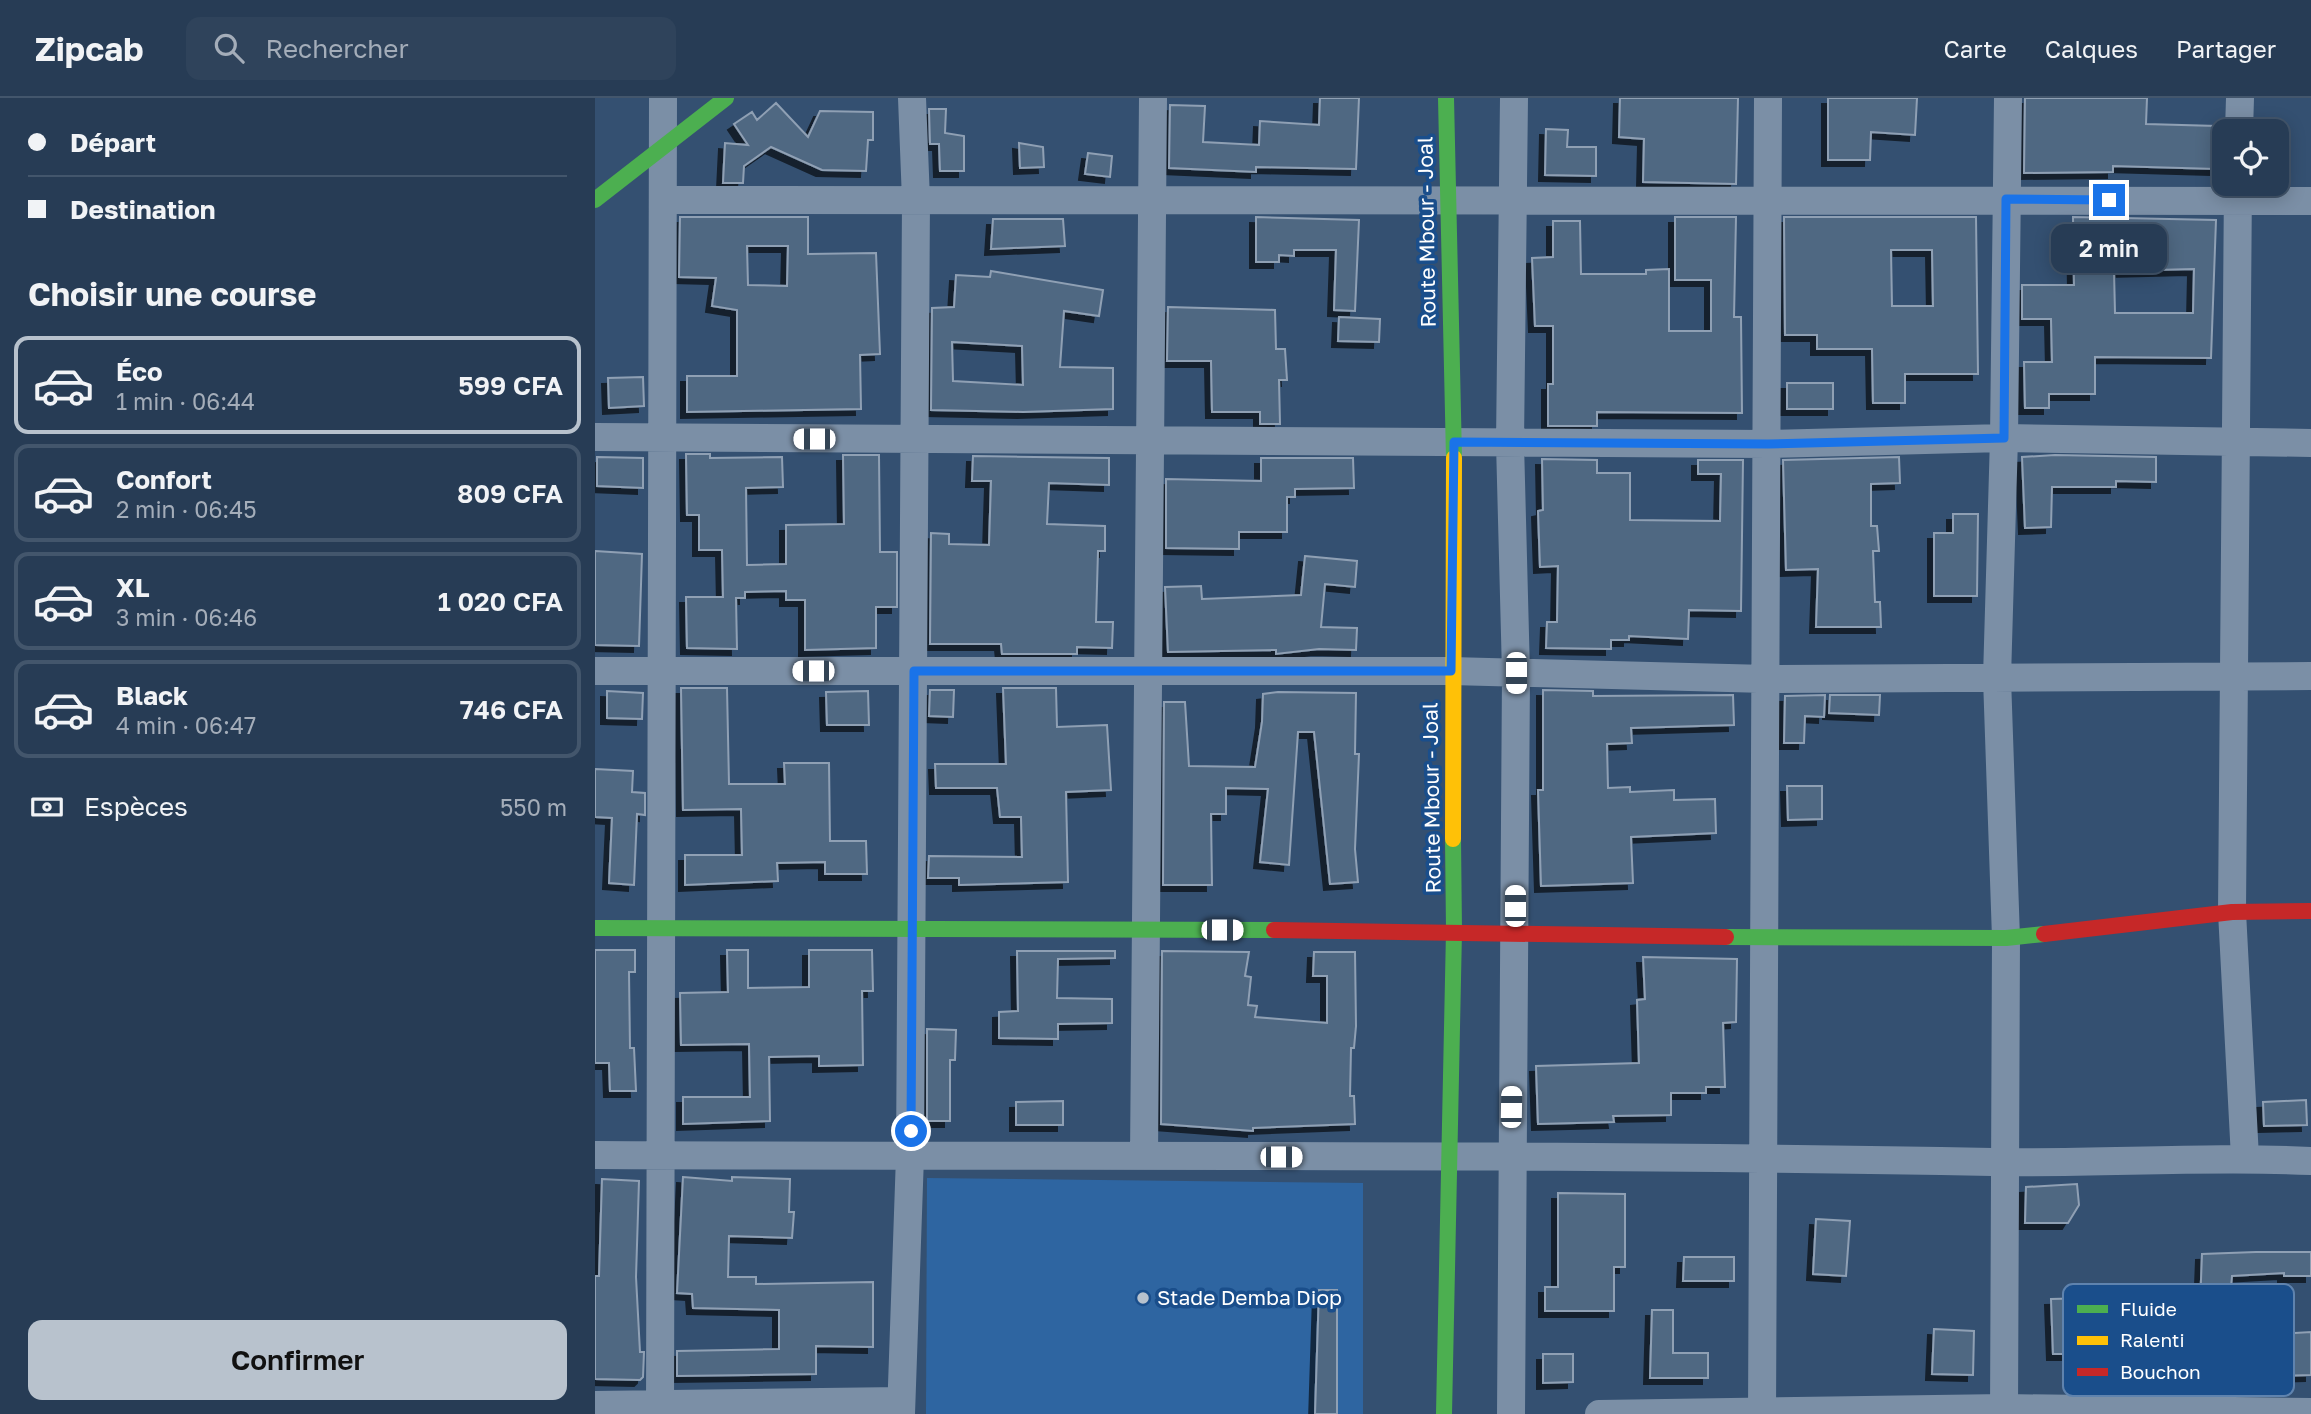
<!DOCTYPE html>
<html lang="fr">
<meta charset="utf-8">
<style>
body{margin:0;font-family:"Golos Text",sans-serif;background:#2f435b;color:#f1f3f6;height:100vh;display:flex;flex-direction:column;font-size:26px;white-space:nowrap}
*{box-sizing:border-box;margin:0}
p{font-size:23px;color:#a4adb9}
.icon{flex:none;width:38px;height:38px;fill:none;stroke:currentColor;stroke-width:2;stroke-linecap:round;stroke-linejoin:round}
.map{position:relative;flex:1;overflow:hidden}
.sheet{display:flex;flex-direction:column;background:#273c55;width:595px}
.sheet>*{flex:none}
.guide{display:grid;align-content:center;height:154px;padding:0 28px;background:#273c55}
.fabs{position:absolute;left:1617px;top:21px;display:grid;gap:14px}
.fabs a{display:grid;place-items:center;width:77px;height:77px;border-radius:14px;background:#273c55;box-shadow:0 4px 18px #0003,0 0 0 2px #43566c;font-size:35px}
.end{position:absolute;width:32px;height:32px;margin:-16px;border:9px solid #1a73e8;background:#fff;box-shadow:0 0 0 4px #fff}
.from{border-radius:50%}
.bubble{position:absolute;height:49px;border-radius:14px;background:#273c55;box-shadow:0 4px 18px #0003,0 0 0 2px #43566c;font-size:23px;font-weight:600;line-height:49px;text-align:center}
.car{position:absolute;width:21px;height:42px;margin:-21px -10px;border-radius:9px;box-shadow:0 0 5px 2px #0007;background:linear-gradient(#fff 24%,#345 0 40%,#fff 0 76%,#345 0 86%,#fff 0)}
.guide b{display:flex;align-items:center;gap:24px;height:66px;font-size:26px}
.guide b+b{border-top:2px solid #43566c}
.guide i{width:18px;height:18px;background:#f1f3f6}
ul{padding:0;list-style:none}
li{display:flex;align-items:center;gap:21px;height:98px;margin:0 14px 10px;padding:0 14px;border:4px solid #43566c;border-radius:14px}
li div{flex:1}
li b{display:block;font-size:26px}
li em{font-style:normal;font-weight:600}
li.on{border-color:#b8c2cd}
li>.icon{width:63px;height:63px;stroke-width:1.5}
h2{padding:0 28px;font-size:32px;line-height:84px}
.pay{display:flex;align-items:center;gap:18px;height:77px;padding:0 28px;font-size:26px}
.pay p{margin-inline-start:auto}
.primary-button{display:flex;gap:14px;margin-top:auto;padding:14px 28px}
.primary-button a{flex:1;height:80px;border-radius:14px;background:#b8c2cd;color:#111;font-size:28px;font-weight:600;line-height:80px;text-align:center}
header{display:flex;align-items:center;gap:42px;box-sizing:border-box;height:98px;padding:0 35px;background:#273c55;border-bottom:2px solid #43566c}
header strong{font-size:33px}
nav{display:flex;gap:38px;margin-inline-start:auto;font-size:24px}
.search{width:490px;height:63px;background:#2f435b;display:flex;align-items:center;gap:18px;box-sizing:border-box;padding:0 24px;border-radius:14px;color:#a4adb9;font-size:26px}
main{display:flex;flex:1;min-height:0}
.map>svg:first-child{display:block}
.green{fill:#2e65a1}
.building{fill:#506782;stroke:#8fa0b4;stroke-width:2;fill-rule:evenodd;filter:url(#shadow)}
.lines{fill:none;stroke-linecap:round;stroke-linejoin:round}
.street{stroke:#7b8fa6;stroke-width:28}
.fast{stroke:#4caf50;stroke-width:16}
.slow{stroke:#ffc107;stroke-width:16}
.jam{stroke:#c62828;stroke-width:16}
.route{stroke:#1a73e8;stroke-width:9}
.poi-dot{fill:#b8c2cd;stroke:#1a4e8b;stroke-width:2.5}
.labels{text-anchor:middle;stroke-width:7;stroke-linejoin:round;paint-order:stroke}
.street-label{font-size:21px;fill:#fff;stroke:#1a4e8b}
.poi-label{font-size:21px;fill:#fff;stroke:#1a4e8b;text-anchor:start}
.key{fill:#1a4e8b;stroke:#5f83ae;stroke-width:2}
.key-label{font-size:19px;fill:#fff}
</style>
<header>
<strong>Zipcab</strong>
<div class="search"><svg class="icon" aria-label="search" viewBox="0 0 24 24"><circle cx="10" cy="10" r="6"/><path d="M15 15l6 6"/></svg>Rechercher</div>
<nav><a>Carte</a><a>Calques</a><a>Partager</a></nav>
</header>
<main>
<section class="sheet">
<div class="guide">
<b><i class="from"></i>Départ</b>
<b><i></i>Destination</b>
</div>
<h2>Choisir une course</h2>
<ul>
<li class="on"><svg class="icon" aria-label="car" viewBox="0 0 24 24"><path d="M5 17H2v-5l4-1 3-4h7l3 4 3 1v5h-3M9 17h6M6 11h13"/><circle cx="7" cy="17" r="2"/><circle cx="17" cy="17" r="2"/></svg><div><b>Éco</b><p>1 min · 06:44</p></div><em>599 CFA</em></li>
<li><svg class="icon" aria-label="car" viewBox="0 0 24 24"><path d="M5 17H2v-5l4-1 3-4h7l3 4 3 1v5h-3M9 17h6M6 11h13"/><circle cx="7" cy="17" r="2"/><circle cx="17" cy="17" r="2"/></svg><div><b>Confort</b><p>2 min · 06:45</p></div><em>809 CFA</em></li>
<li><svg class="icon" aria-label="car" viewBox="0 0 24 24"><path d="M5 17H2v-5l4-1 3-4h7l3 4 3 1v5h-3M9 17h6M6 11h13"/><circle cx="7" cy="17" r="2"/><circle cx="17" cy="17" r="2"/></svg><div><b>XL</b><p>3 min · 06:46</p></div><em>1 020 CFA</em></li>
<li><svg class="icon" aria-label="car" viewBox="0 0 24 24"><path d="M5 17H2v-5l4-1 3-4h7l3 4 3 1v5h-3M9 17h6M6 11h13"/><circle cx="7" cy="17" r="2"/><circle cx="17" cy="17" r="2"/></svg><div><b>Black</b><p>4 min · 06:47</p></div><em>746 CFA</em></li>
</ul>
<div class="pay"><svg class="icon" aria-label="cash" viewBox="0 0 24 24"><path d="M3 7h18v10H3z"/><circle cx="12" cy="12" r="2"/></svg>Espèces<p>550 m</p></div>
<div class="primary-button"><a>Confirmer</a></div>
</section>
<div class="map">
<svg width="1716" height="1316" viewBox="0 0 1716 1316">
<defs>
<filter id="shadow"><feDropShadow dx="-6" dy="6" stdDeviation="0" flood-color="#0009"/></filter>
</defs>
<rect width="100%" height="100%" fill="#345071"/>
<path class="green" d="M332,1080L768,1085V1316H331Z"/>
<path class="building" d="M725,0H764L761,71L661,69V74L574,70L575,7L610,8L608,44L664,47L665,23L724,27Z
M1025,0H1143L1141,86L1048,84L1049,41L1024,39Z
M1233,0H1322L1320,37L1276,34L1275,62H1233Z
M1430,0H1552L1551,26L1622,28L1621,71L1518,68V74L1429,75Z
M181,5L213,39L225,13L278,14V42H273L271,73L227,72L176,49L149,68L148,85H128L130,45L153,47L139,26L157,14L162,22Z
M334,11H351L350,35L369,38V73H345L344,46H335Z
M951,31L973,32L972,49H1001V78L950,77Z
M424,45L448,49L449,69L425,70Z
M493,55L517,58L515,79L490,76Z
M85,119H213V156L281,155L285,256L265,257L266,311L92,314V278H142V212L117,208L121,180L84,179ZM152,148H193L192,188L153,187Z
M661,119L764,122L760,213L739,212L741,152H699V158L684,157V164H661Z
M1080,119H1141L1139,219H1146L1147,315L1002,314V328H953V286H958V228H940L937,160L958,159V123H985L986,176H1051V172L1074,171V233H1116V182H1080Z
M1189,119H1381L1383,276H1310V305H1278L1277,251H1222V237H1190ZM1296,152H1337L1338,208H1297Z
M1478,119L1621,122L1616,260L1500,259V296H1454V310H1430L1429,264H1457L1456,221H1427V187H1479ZM1599,171L1598,215H1520L1519,173Z
M398,121H468L470,148L396,151Z
M396,173L508,192L504,218L469,213L465,269L518,270V311L428,314L336,312L337,210L359,209L361,177L395,179ZM357,244L427,248L428,287L358,283Z
M573,209L680,212L681,251H690L692,282H684L685,326H665V314H617L616,263H572Z
M744,219L785,221L784,244L743,243Z
M48,279L49,308L14,310L13,280Z
M1192,285H1238V311H1192Z
M91,356H115V360L187,359L188,389L151,390L152,467L191,466V427L249,426L248,357H284L285,454H302V509H281V550L210,552V502H191V493L150,494V500H141L142,551L92,550L91,499H128L127,452H104V417H92Z
M1460,357L1561,359V384L1521,383V389H1457L1456,429L1430,430L1427,359Z
M378,358L514,360V387L454,385L452,426L510,428V453H503L501,524H518L517,550L482,549V556H407L406,546H335L336,435L354,436V446L394,447L396,383H377Z
M2,359L48,360V390L2,388Z
M1304,359L1305,385L1276,386V428H1282L1284,453H1278L1280,504H1285L1286,529H1221L1223,471L1191,472L1188,362Z
M666,360H758L759,390L700,391V399H692V434H644V451L571,450V381L666,383Z
M947,361L1002,362V375H1035V422L1125,423L1126,376H1103V362H1148L1146,513L1094,512L1093,541L1034,538V542H1016V551L951,550L952,524H962L963,468L945,469L943,413L948,412Z
M1358,416H1383L1382,498H1339V435H1358Z
M0,453L47,456L44,548L0,547Z
M710,458L762,463L760,489L730,486L726,529L762,530L761,552L724,551L681,556V552L573,554L570,489L606,488L607,501L706,497Z
M86,590H132L134,686H190L189,665H234L235,743H271L272,776H230V764L182,765L183,783L90,787V757H147L146,711L88,712Z
M408,590H461L462,629L512,627L516,692L471,694L473,784L364,787V780H333L334,758L427,759L426,719H405L402,690H341L340,666H411Z
M335,592H359L358,619L334,618Z
M948,592L998,593V598L1138,597L1139,627L1036,630L1037,645L1012,646L1013,690L1035,689V694L1079,692V702L1120,701L1121,735L1036,739L1038,785L946,788L943,692H948Z
M12,593L48,595L47,621L12,620Z
M273,593L274,627H232L231,594Z
M683,594L761,595L760,656H764L760,751L763,784L735,786L719,634H703L694,767L665,764L673,691L631,690V716H616L617,787H568L569,604H590L594,668L660,669L667,624L668,596Z
M1230,597L1229,619L1210,618L1209,645H1189L1190,598Z
M1235,597H1285L1284,617L1234,615Z
M0,671L38,673L37,694L50,695V717L42,716L39,787L14,785L17,720L0,719Z
M1192,688H1227V721L1193,722Z
M0,852H40V874H34L35,950H39L41,993H15L14,965H0Z
M132,852H153V890L214,889V852H277L278,893H267L268,967L224,968V958L174,959L175,1023L88,1026V999H155L154,946L86,947L85,895L133,894Z
M422,853H520V860L463,861L462,900L517,901V925L463,926V941L404,940V914L423,913Z
M567,853L654,854L650,878L656,879L653,907L662,908L660,919L732,925V878H718L719,854H760L761,928L759,950H756L755,998H759L760,1026L658,1030V1033L566,1026Z
M1048,859L1142,861L1141,924L1128,925L1130,989H1111V995H1076V1017L1018,1018L1019,1024L943,1026L941,968L1044,965L1042,902L1050,901Z
M332,931L361,932L360,962H355V1023H332Z
M1711,1002L1712,1027L1669,1028L1668,1004Z
M468,1003V1027H421V1004Z
M88,1079L137,1083V1079L195,1081L194,1114H199L197,1140L134,1138L133,1179H161V1186L278,1184V1249L221,1248V1276L82,1278V1253L184,1251V1212L98,1210L97,1196L82,1195Z
M7,1081L44,1083L41,1179L45,1254H49L48,1279L45,1282L0,1281V1178H4Z
M1482,1086L1484,1107L1473,1125H1430L1431,1089Z
M963,1095L1030,1096V1169H1019V1213H950V1189H963Z
M1221,1121L1255,1123L1251,1178L1218,1176Z
M1661,1154H1716V1178H1689V1175L1637,1178L1634,1211L1605,1208L1607,1156Z
M1089,1159H1139V1183H1088Z
M724,1192H742V1316H720Z
M1496,1200L1498,1256H1458L1456,1201Z
M1057,1212H1078V1255H1113V1280H1055Z
M1339,1231L1379,1233L1378,1277L1337,1276Z
M1716,1234V1277L1685,1278L1683,1236Z
M948,1256H978V1284L948,1285Z"/>
<g class="lines">
<path class="street" d="M1644,33L1645,0
M1643,86L1637,814L1650,1060
M68,102L1716,103
M0,339L1173,346L1409,340L1716,345
M0,573H856L1172,581L1716,578
M0,1057C466,1059 931,1055 1397,1064C1503,1066 1610,1058 1716,1063
M549,1058L558,0
M0,1307L306,1303
M65,1316L68,0
M306,1316L315,1058L321,102L317,0
M916,1316L921,575L915,345L919,0
M1004,1316L1409,1310L1716,1314
M1167,1316L1173,0
M1409,1316L1411,840L1402,580L1409,340L1413,0"/>
<path class="fast" d="M851,0L859,360
M0,102L131,0
M0,830L679,832
M1131,839L1411,840L1449,836
M849,1316L859,833L858,741"/>
<path class="slow" d="M858,741L859,360"/>
<path class="jam" d="M679,832L1131,839
M1449,836L1637,814L1716,813"/>
</g>
<g class="lines">
<path class="route" d="M316,1033L319,573H856L859,344L1173,346L1409,340L1411,101L1514,102"/>
</g>
<circle class="poi-dot" cx="548" cy="1200" r="7"/>
<g class="labels">
<g class="street-label">
<text transform="translate(832 134) rotate(-91)" y="7">Route Mbour - Joal</text>
<text transform="translate(837 700) rotate(-91)" y="7">Route Mbour - Joal</text>
</g>
<g class="poi-label">
<text x="562" y="1207">Stade Demba Diop</text>
</g>
</g>
<rect x="1468" y="1186" width="231" height="112" rx="10" class="key"/>
<rect x="1482" y="1207" width="31" height="8" fill="#4caf50"/>
<rect x="1482" y="1238" width="31" height="9" fill="#ffc107"/>
<rect x="1482" y="1270" width="31" height="8" fill="#c62828"/>
<g class="key-label">
<text x="1525" y="1218">Fluide</text>
<text x="1525" y="1249">Ralenti</text>
<text x="1525" y="1281">Bouchon</text>
</g>
</svg>
<div class="fabs">
<a><svg class="icon" aria-label="locate" viewBox="0 0 24 24"><circle cx="12" cy="12" r="6"/><path d="M12 2v4M12 18v4M2 12h4M18 12h4"/></svg></a>
</div>
<i class="end from" style="left:316px;top:1033px"></i>
<i class="end" style="left:1514px;top:102px"></i>
<div class="bubble" style="left:1456px;top:126px;width:116px">2 min</div>
<i class="car" style="left:219px;top:341px;rotate:270deg"></i>
<i class="car" style="left:218px;top:573px;rotate:270deg"></i>
<i class="car" style="left:921px;top:575px;rotate:180deg"></i>
<i class="car" style="left:920px;top:808px;rotate:0deg"></i>
<i class="car" style="left:627px;top:832px;rotate:90deg"></i>
<i class="car" style="left:916px;top:1009px;rotate:1deg"></i>
<i class="car" style="left:686px;top:1059px;rotate:90deg"></i>
</div>
</main>
